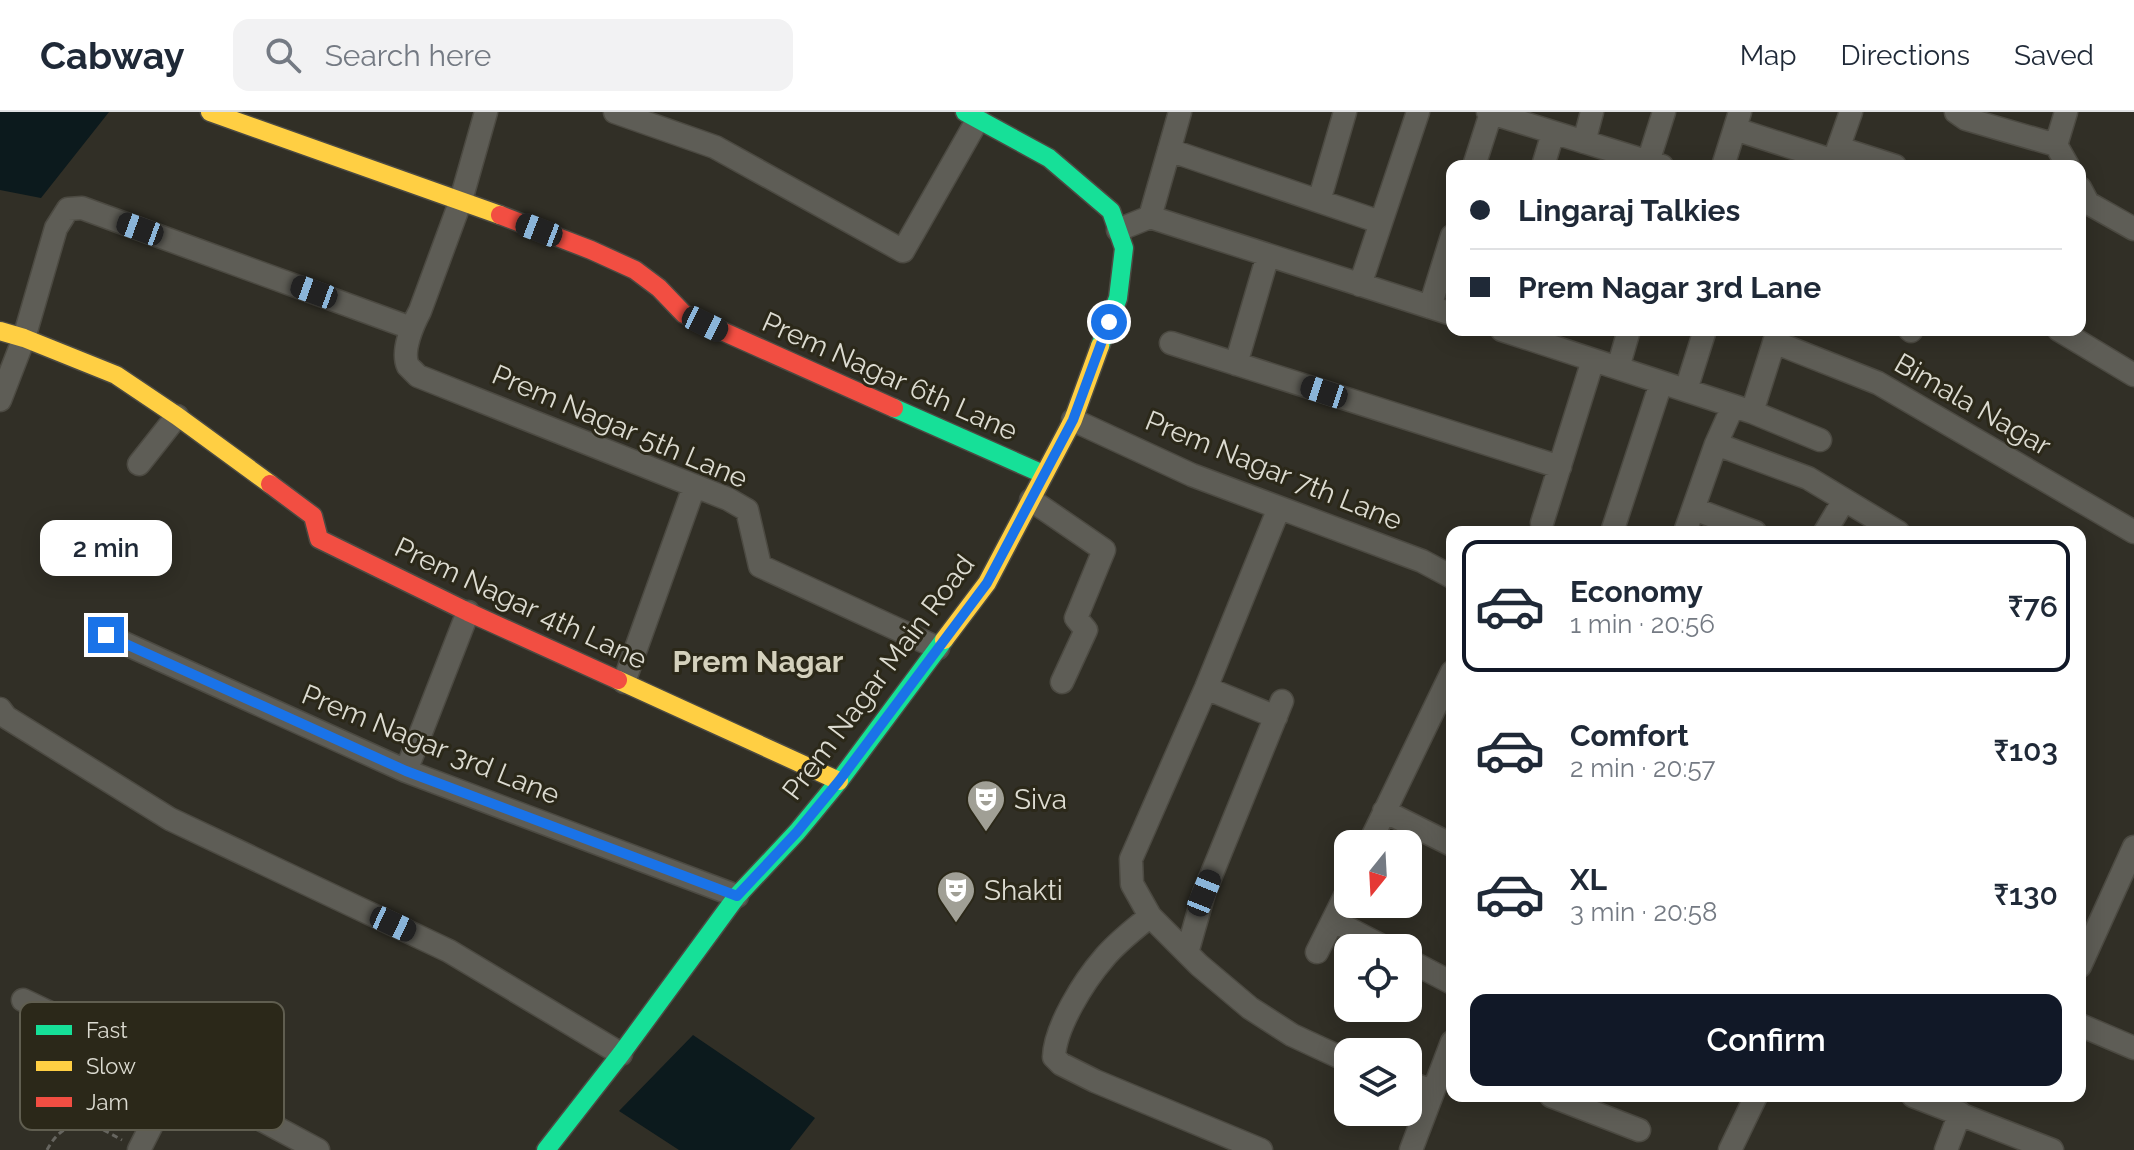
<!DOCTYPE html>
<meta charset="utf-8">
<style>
body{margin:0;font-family:Raleway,sans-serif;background:#f2f2f3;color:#1f2937;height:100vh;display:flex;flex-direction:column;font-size:30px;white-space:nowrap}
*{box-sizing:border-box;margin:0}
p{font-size:26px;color:#747a83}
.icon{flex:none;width:44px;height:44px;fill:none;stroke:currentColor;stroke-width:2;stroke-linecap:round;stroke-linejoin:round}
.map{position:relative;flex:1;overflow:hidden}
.panel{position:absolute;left:1446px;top:414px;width:640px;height:576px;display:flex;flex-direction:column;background:#fff;border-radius:16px;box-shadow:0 4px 20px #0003}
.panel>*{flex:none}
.guide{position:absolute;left:1446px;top:48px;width:640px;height:176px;border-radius:16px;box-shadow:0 4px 20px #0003;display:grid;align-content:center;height:176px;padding:0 24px;background:#fff}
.needle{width:52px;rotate:198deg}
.tools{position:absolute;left:1334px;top:718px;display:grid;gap:16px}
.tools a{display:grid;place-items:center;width:88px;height:88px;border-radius:16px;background:#fff;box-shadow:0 4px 20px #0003;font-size:40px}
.end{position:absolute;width:36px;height:36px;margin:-18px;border:10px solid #1a73e8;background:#fff;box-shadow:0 0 0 4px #fff}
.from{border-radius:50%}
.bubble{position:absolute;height:56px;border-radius:16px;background:#fff;box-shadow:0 4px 20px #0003;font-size:26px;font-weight:600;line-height:56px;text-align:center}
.car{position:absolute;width:24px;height:48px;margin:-24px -12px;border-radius:10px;box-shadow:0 0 6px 2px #0007;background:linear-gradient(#222 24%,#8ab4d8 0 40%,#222 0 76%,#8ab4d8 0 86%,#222 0)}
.guide b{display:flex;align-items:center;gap:28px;height:76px;font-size:30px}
.guide b+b{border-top:2px solid #e0e1e3}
.guide i{width:20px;height:20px;background:#1f2937}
ul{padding:14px 0 0;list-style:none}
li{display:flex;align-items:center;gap:24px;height:132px;margin:0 16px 12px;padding:0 8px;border:4px solid transparent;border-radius:16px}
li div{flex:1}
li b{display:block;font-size:30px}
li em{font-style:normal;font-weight:600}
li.selected{border-color:#111827}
li>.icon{width:72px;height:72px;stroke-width:1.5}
.button{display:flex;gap:16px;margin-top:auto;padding:16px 24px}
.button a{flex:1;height:92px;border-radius:16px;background:#111827;color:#fff;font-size:32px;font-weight:600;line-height:92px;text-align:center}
header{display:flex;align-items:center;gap:48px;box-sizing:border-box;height:112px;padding:0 40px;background:#fff;border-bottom:2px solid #e0e1e3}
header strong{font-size:38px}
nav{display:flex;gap:44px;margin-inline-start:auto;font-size:28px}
.search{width:560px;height:72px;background:#f2f2f3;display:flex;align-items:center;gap:20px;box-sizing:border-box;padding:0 28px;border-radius:16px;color:#747a83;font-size:30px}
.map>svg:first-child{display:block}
.water{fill:#0c1a1d}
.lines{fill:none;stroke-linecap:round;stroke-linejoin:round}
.street-casing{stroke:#4c4a42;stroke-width:25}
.fast-casing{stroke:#4c4a42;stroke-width:21}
.slow-casing{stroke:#4c4a42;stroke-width:21}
.jam-casing{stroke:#4c4a42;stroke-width:21}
.path{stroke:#66655f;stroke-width:3;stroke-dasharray:6 4;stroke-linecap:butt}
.street{stroke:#5e5d56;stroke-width:22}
.fast{stroke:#16e098;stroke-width:18}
.slow{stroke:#ffcf43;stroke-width:18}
.jam{stroke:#f24e42;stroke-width:18}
.route{stroke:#1a73e8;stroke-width:10}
.labels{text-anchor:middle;stroke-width:6;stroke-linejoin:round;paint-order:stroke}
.street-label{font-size:28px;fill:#dcdbd1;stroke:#2b2819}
.poi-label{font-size:28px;fill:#dcdbd1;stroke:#2b2819;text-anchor:start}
.neighbourhood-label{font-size:30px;font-weight:bold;fill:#d4d1bd;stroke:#2b2819}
.key{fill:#2b2819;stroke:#605e50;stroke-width:2}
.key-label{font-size:22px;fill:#dcdbd1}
</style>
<header>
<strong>Cabway</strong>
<div class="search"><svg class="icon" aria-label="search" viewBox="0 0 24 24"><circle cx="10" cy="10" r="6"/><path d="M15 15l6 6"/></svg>Search here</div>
<nav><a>Map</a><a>Directions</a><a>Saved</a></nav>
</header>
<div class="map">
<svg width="2134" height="1038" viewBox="0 0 2134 1038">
<rect width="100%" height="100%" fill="#312f26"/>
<path class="water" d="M0,0H109L41,86L0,78Z
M693,923L815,1006L790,1038H679L619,999Z"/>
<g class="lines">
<defs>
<path id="street" d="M486,0L461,88L420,199C413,212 401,239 408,254C409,255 416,262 418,264L728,387L747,398L760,454L938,536
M615,0L715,35L903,139L978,7
M1488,0L1662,54
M1956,0L1966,7L2056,33
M2066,0L2056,33L2068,54
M1735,17L1834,49
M1584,30L1592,0
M1839,36L1895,54
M1169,38L1380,110
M1834,48L1851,0
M1648,50L1664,0
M1474,54L1491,1
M1543,54L1553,21
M1723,54L1740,0
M2080,76L2088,91L2134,117
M1319,89L1345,0
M1150,105L1452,202
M1118,118L1150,105L1180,0
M1360,173L1418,0
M1430,195L1452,124
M1502,218L1752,300L1820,328
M1910,218L1911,219
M2059,218L2134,263
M1774,230L1878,271L2134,420
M1171,231L1560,355
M1236,252L1268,143
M1618,256L1629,218
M1686,278L1705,218
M0,288L24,226L56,116L68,97L82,96L411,216
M1752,300L1778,218
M1073,308L1192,363L1422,449L1452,465
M1716,332L1808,366L1898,420
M139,352L177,304
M1031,388L1104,438L1076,506L1086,518L1062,570
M1279,396L1206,576L1131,747L1132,772L1150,804L1199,853L1250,896L1292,923L1348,949
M1694,397L1755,420
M1542,411L1593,248
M1612,420L1661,271
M1685,420L1716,332L1733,294
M1825,420L1844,388
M106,523L406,659L737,784
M624,570L694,375
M1206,576L1276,605
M0,597L6,605L170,707L449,839L621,942
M406,659L468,500
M1384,699L1452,733
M1369,732L1452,560
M1150,804C1135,817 1117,830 1104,846C1084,869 1055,915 1054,945L1061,952L1095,969L1261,1038
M1334,809L1386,836
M1317,840L1348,778
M1187,841L1204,781L1282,589
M1408,848L1452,871
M2080,854L2134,735
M23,888L159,953L318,1038
M2080,913L2134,936
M1408,970L1432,979
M1551,984L1639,1018
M1913,984L2052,1038
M139,1038L177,963
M1411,1038L1452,930
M1730,1038L1756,984
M1946,1038L1960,1001"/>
<path id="fast" d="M965,0L1049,46L1111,99L1124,136L1118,186L1100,234
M894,296L1043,362
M546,1038L621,942L737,784L797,720L839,669L944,528"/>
<path id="slow" d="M210,0L500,103
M0,219L24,226L116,263L177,304L270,372
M944,528L987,471L1073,308L1100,234
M618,568L839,669"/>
<path id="jam" d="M500,103L591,138L635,158L659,176L684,202L894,296
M270,372L313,404L319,427L468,500L618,568"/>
</defs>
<use href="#street" class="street-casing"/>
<use href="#fast" class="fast-casing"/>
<use href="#slow" class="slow-casing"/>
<use href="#jam" class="jam-casing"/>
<path class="path" d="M47,1038C57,1019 68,1014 87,1009L122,1028"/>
<use href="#street" class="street"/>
<use href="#fast" class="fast"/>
<use href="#slow" class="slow"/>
<use href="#jam" class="jam"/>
</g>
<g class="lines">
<path class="route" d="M106,523L406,659L737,784L797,720L839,669L987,471L1073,308L1109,210"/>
</g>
<defs>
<symbol id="theatre-pin" viewBox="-11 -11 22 30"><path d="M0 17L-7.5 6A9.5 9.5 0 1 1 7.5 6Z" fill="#a09f95" stroke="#2b2819"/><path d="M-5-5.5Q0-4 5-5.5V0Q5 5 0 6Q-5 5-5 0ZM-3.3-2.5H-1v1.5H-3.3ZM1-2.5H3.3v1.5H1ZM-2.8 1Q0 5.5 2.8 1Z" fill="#fff"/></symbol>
</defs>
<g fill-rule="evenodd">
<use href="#theatre-pin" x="964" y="665" width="44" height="60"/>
<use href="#theatre-pin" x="934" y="756" width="44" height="60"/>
</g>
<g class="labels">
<g class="street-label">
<text transform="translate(890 264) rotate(24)" y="10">Prem Nagar 6th Lane</text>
<text transform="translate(1973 292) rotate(30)" y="10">Bimala Nagar</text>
<text transform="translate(620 314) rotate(23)" y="10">Prem Nagar 5th Lane</text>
<text transform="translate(1274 358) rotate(22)" y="10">Prem Nagar 7th Lane</text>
<text transform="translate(521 491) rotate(25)" y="10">Prem Nagar 4th Lane</text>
<text transform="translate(878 565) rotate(-53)" y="10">Prem Nagar Main Road</text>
<text transform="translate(431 632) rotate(22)" y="10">Prem Nagar 3rd Lane</text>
</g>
<g class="poi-label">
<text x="1014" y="697">Siva</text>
<text x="984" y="788">Shakti</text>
</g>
<g class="neighbourhood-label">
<text x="758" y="560">Prem Nagar</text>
</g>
</g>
<rect x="20" y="890" width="264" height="128" rx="12" class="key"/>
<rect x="36" y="913" width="36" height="10" fill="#16e098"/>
<rect x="36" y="949" width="36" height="10" fill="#ffcf43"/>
<rect x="36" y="985" width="36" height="10" fill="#f24e42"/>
<g class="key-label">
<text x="86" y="926">Fast</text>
<text x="86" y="962">Slow</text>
<text x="86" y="998">Jam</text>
</g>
</svg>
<div class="tools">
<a><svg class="needle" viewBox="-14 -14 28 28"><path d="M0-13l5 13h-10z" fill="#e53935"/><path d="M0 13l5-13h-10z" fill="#747a83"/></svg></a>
<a><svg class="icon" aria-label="locate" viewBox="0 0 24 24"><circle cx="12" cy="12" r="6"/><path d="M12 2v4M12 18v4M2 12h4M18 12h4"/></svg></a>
<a><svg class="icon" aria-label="layers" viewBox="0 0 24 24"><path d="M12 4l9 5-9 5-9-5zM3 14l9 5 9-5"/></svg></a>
</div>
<i class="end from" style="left:1109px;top:210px"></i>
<i class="end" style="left:106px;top:523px"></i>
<div class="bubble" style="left:40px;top:408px;width:132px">2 min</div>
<i class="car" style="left:140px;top:117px;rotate:290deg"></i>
<i class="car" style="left:539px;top:118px;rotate:291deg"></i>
<i class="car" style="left:314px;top:180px;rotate:290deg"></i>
<i class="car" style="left:705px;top:212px;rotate:116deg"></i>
<i class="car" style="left:1324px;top:280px;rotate:288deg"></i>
<i class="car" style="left:1204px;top:781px;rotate:22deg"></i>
<i class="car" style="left:393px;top:812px;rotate:115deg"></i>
<div class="guide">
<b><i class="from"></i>Lingaraj Talkies</b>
<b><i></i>Prem Nagar 3rd Lane</b>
</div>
<section class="panel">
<ul>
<li class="selected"><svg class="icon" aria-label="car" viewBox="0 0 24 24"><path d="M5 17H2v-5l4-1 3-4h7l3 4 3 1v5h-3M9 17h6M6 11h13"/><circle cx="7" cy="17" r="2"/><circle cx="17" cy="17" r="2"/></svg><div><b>Economy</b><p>1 min · 20:56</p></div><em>₹76</em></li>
<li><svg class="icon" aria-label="car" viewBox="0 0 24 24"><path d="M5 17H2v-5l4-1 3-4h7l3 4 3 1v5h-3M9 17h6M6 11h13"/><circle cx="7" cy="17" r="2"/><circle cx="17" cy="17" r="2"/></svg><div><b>Comfort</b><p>2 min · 20:57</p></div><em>₹103</em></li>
<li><svg class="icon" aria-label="car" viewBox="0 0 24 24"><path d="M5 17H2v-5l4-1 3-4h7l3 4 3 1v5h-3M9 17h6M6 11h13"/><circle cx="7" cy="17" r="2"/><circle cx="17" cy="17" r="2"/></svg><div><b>XL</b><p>3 min · 20:58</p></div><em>₹130</em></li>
</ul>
<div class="button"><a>Confirm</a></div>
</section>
</div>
